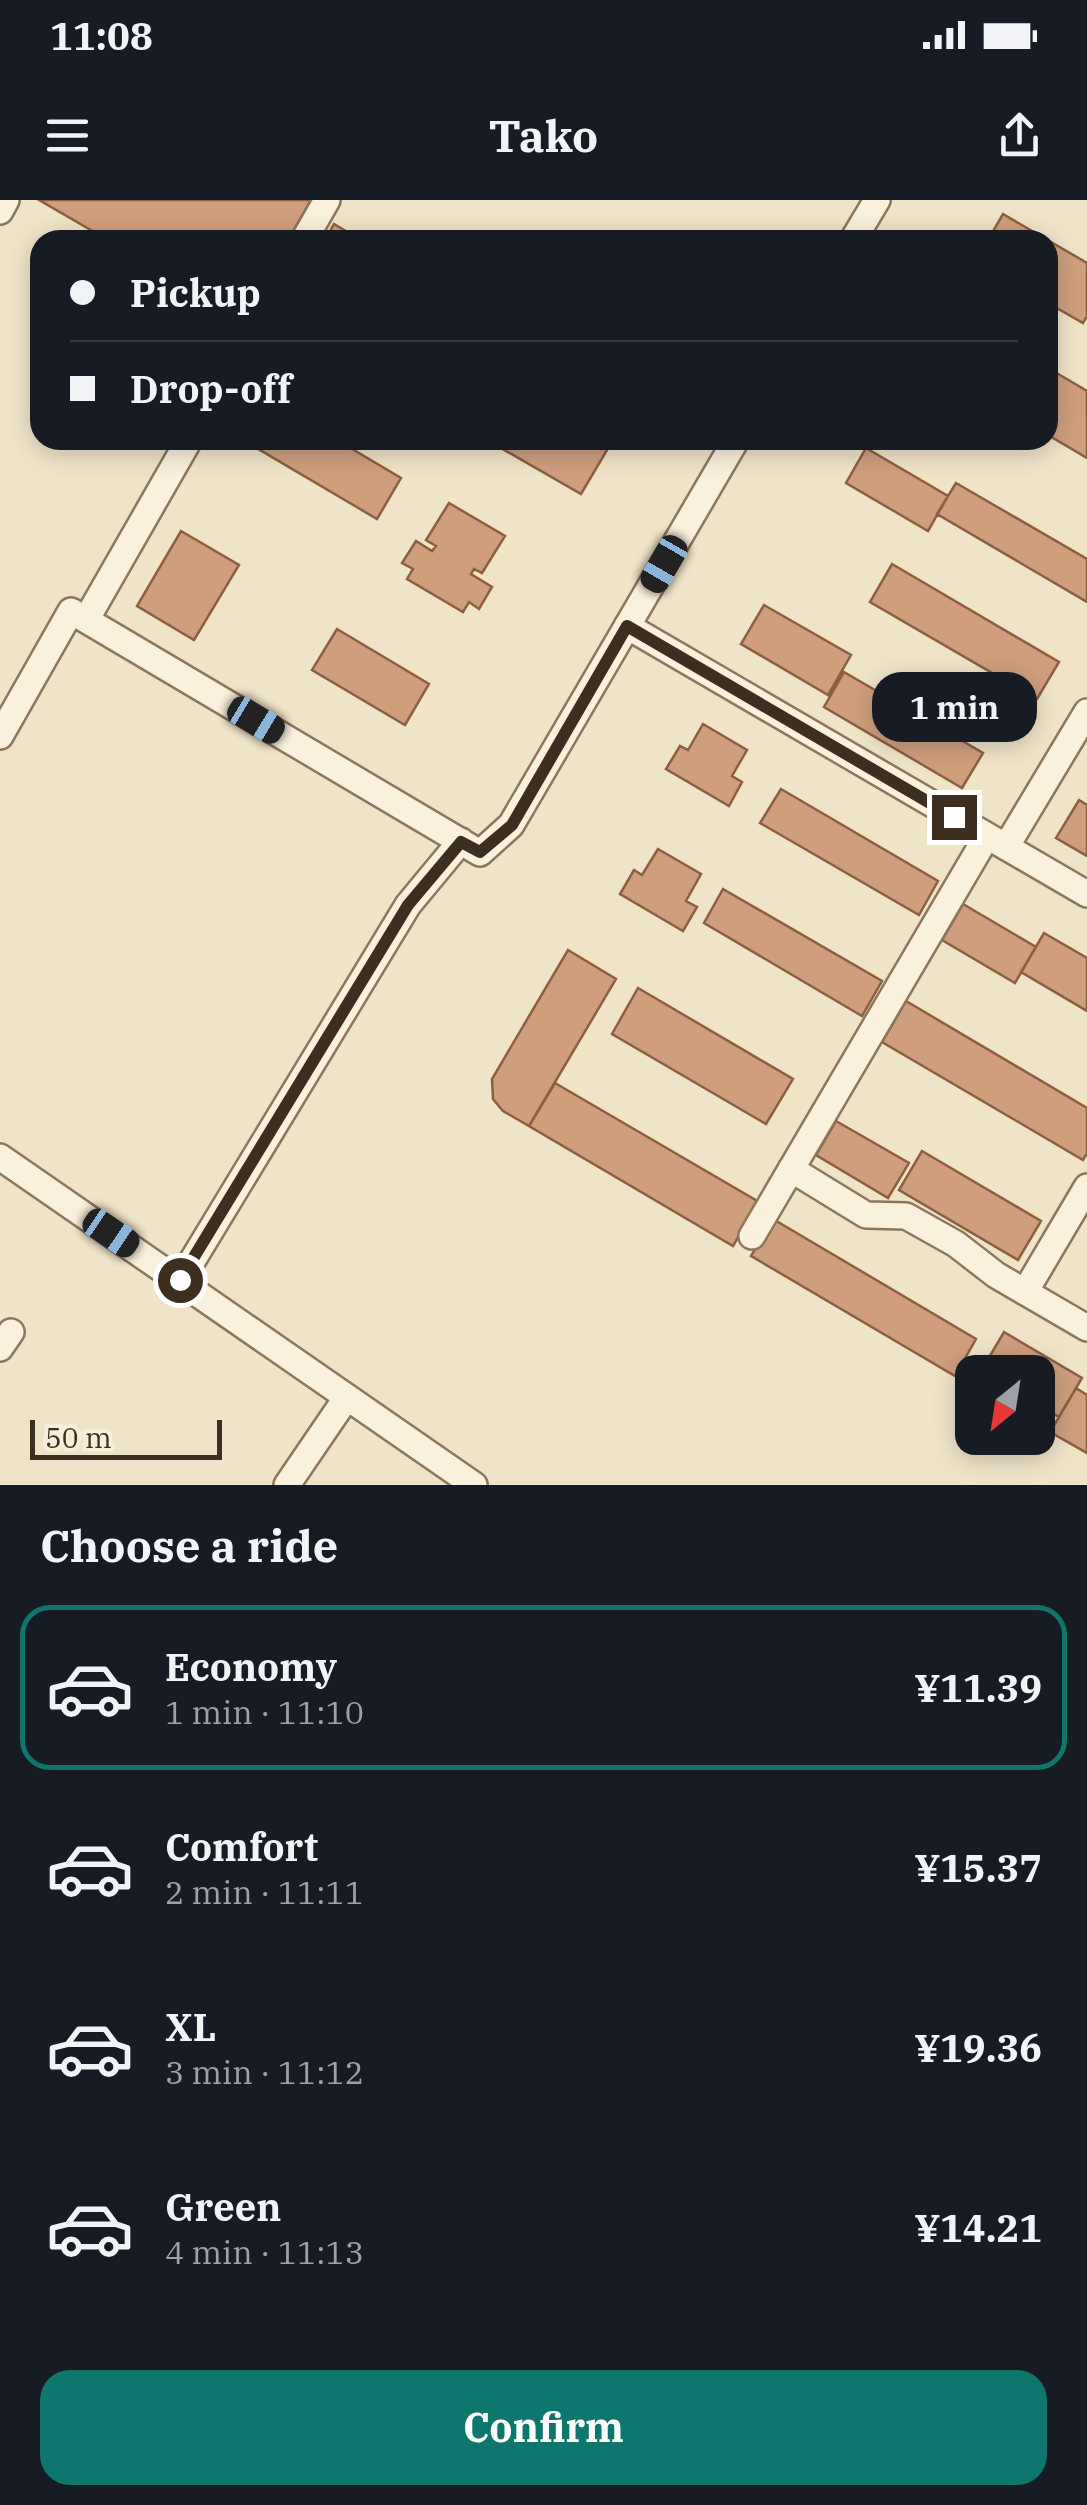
<!DOCTYPE html>
<meta charset="utf-8">
<style>
body{margin:0;font-family:"IBM Plex Serif",serif;background:#20242c;color:#f1f3f6;height:100vh;display:flex;flex-direction:column;font-size:38px;white-space:nowrap}
*{box-sizing:border-box;margin:0}
p{font-size:32px;color:#9ea1a6}
.icon{flex:none;width:55px;height:55px;fill:none;stroke:currentColor;stroke-width:2;stroke-linecap:round;stroke-linejoin:round}
.map{position:relative;height:1285px;overflow:hidden}
.panel{display:flex;flex-direction:column;background:#171b24;flex:1}
.panel>*{flex:none}
.banner{position:absolute;left:30px;top:30px;width:1028px;height:220px;border-radius:30px;box-shadow:0 5px 25px #0003;display:grid;align-content:center;height:220px;padding:0 40px;background:#171b24}
.needle{width:65px;rotate:210deg}
.fabs{position:absolute;left:955px;top:1155px;display:grid;gap:20px}
.fabs a{display:grid;place-items:center;width:100px;height:100px;border-radius:20px;background:#171b24;box-shadow:0 5px 25px #0003;font-size:50px}
.scale{position:absolute;left:30px;bottom:25px;width:192px;box-sizing:border-box;padding-left:10px;border:5px solid #3d2e20;border-top:0;font-size:28px;line-height:35px;white-space:nowrap;color:#3d2e20;-webkit-text-stroke:8px #f7eed8;paint-order:stroke}
.end{position:absolute;width:45px;height:45px;margin:-22px;border:12px solid #3d2e20;background:#fff;box-shadow:0 0 0 5px #fff}
.from{border-radius:50%}
.bubble{position:absolute;height:70px;border-radius:30px;background:#171b24;box-shadow:0 5px 25px #0003;font-size:32px;font-weight:700;line-height:70px;text-align:center}
.car{position:absolute;width:30px;height:60px;margin:-30px -15px;border-radius:12px;box-shadow:0 0 8px 2px #0007;background:linear-gradient(#222 24%,#8ab4d8 0 40%,#222 0 76%,#8ab4d8 0 86%,#222 0)}
.banner b{display:flex;align-items:center;gap:35px;height:95px;font-size:38px}
.banner b+b{border-top:2px solid #363941}
.banner i{width:25px;height:25px;background:#f1f3f6}
ul{padding:0;list-style:none}
li{display:flex;align-items:center;gap:30px;height:165px;margin:0 20px 15px;padding:0 20px;border:5px solid transparent;border-radius:30px}
li div{flex:1}
li b{display:block;font-size:38px}
li em{font-style:normal;font-weight:700}
li.on{border-color:#0f766e}
li>.icon{width:90px;height:90px;stroke-width:1.5}
h2{padding:0 40px;font-size:45px;line-height:120px}
.cta{display:flex;gap:20px;margin-top:auto;padding:20px 40px}
.cta a{flex:1;height:115px;border-radius:30px;background:#0f766e;color:#fff;font-size:40px;font-weight:700;line-height:115px;text-align:center}
.status{display:flex;justify-content:space-between;align-items:center;height:70px;padding:0 50px;background:#171b24;direction:ltr}
.status svg{height:28px;fill:currentColor}
header{display:flex;justify-content:space-between;align-items:center;height:130px;padding:0 40px;background:#171b24;font-size:45px;font-weight:700}
.map>svg:first-child{display:block}
.building{fill:#cf9f7d;stroke:#8d5f41;stroke-width:2.5}
.lines{fill:none;stroke-linecap:round;stroke-linejoin:round}
.minor-casing{stroke:#8d765c;stroke-width:30}
.minor{stroke:#faf1dc;stroke-width:25}
.route{stroke:#3d2e20;stroke-width:12}
</style>
<div class="status"><b>11:08</b><svg viewBox="0 0 49 12"><path d="M0 12V9h3v3zM5 12V6h3v6zM10 12V3h3v9zM15 12V0h3v12zM26 1h20v11H26zM47 4h2v5h-2z"/></svg></div>
<header><svg class="icon" aria-label="menu" viewBox="0 0 24 24"><path d="M4 6h16M4 12h16M4 18h16"/></svg>Tako<svg class="icon" aria-label="share" viewBox="0 0 24 24"><path d="M12 15V3M7 8l5-5 5 5M5 13v7h14v-7"/></svg></header>
<div class="map">
<svg width="1087" height="1285" viewBox="0 0 1087 1285">
<rect width="100%" height="100%" fill="#f0e4c8"/>
<path class="building" d="M39,0H311L288,40H108Z
M1003,14L1087,63V116L1083,123L1048,103V40H988Z
M334,24L361,40H325Z
M1048,168L1087,191V258L1048,235Z
M243,240H337L401,278L377,319Z
M487,240H601L610,245L581,294Z
M866,248L948,296L928,331L846,283Z
M956,283L1087,359V402L937,314Z
M449,303L505,336L482,373L474,369L471,374L492,387L479,409L469,402L463,412L407,379L413,369L402,363L416,341L432,351L436,346L426,340Z
M181,331L239,365L194,440L137,406Z
M892,364L1059,462L1037,499L870,402Z
M764,405L851,455L828,495L741,444Z
M337,429L429,484L405,525L312,470Z
M844,472L983,553L962,588L824,507Z
M703,524L747,550L732,576L742,582L729,606L666,569L680,546L688,550Z
M781,589L938,681L919,715L760,623Z
M1079,600L1087,605V656L1056,638Z
M658,649L701,674L686,701L697,707L683,731L620,694L634,670L642,675Z
M723,689L882,781L862,816L704,723Z
M963,704L1036,747L1015,783L942,740Z
M1044,733L1087,758V811L1021,772Z
M568,750L616,779L529,926L503,911L493,899L492,879Z
M638,788L793,879L766,924L612,834Z
M906,801L1087,908V953L1083,960L882,842Z
M555,883L759,1002L733,1046L529,926Z
M836,921L909,963L888,998L816,955Z
M922,951L1041,1021L1018,1060L899,990Z
M773,1019L976,1139L955,1176L751,1056Z
M1004,1132L1082,1178L1059,1217L1038,1205V1172L981,1171Z
M1076,1188L1087,1195V1253L1050,1232Z"/>
<g class="lines">
<defs>
<path id="minor" d="M0,11L6,0
M304,40L327,0
M853,40L877,0
M86,420L189,240
M627,426L1087,694
M0,536L71,411L480,653L511,625L736,240
M1006,647L1087,512
M0,957L474,1285
M791,969L866,1015L906,1016L956,1044L996,1075L1087,1128
M752,1036L987,636
M180,1081L408,705L461,641
M1025,1092L1087,987
M0,1148L11,1132
M287,1285L347,1197"/>
</defs>
<use href="#minor" class="minor-casing"/>
<use href="#minor" class="minor"/>
</g>
<g class="lines">
<path class="route" d="M180,1080L408,705L461,642L480,652L512,625L627,426L954,617"/>
</g>
</svg>
<div class="fabs">
<a><svg class="needle" viewBox="-14 -14 28 28"><path d="M0-13l5 13h-10z" fill="#e53935"/><path d="M0 13l5-13h-10z" fill="#9ea1a6"/></svg></a>
</div>
<div class="scale">50 m</div>
<i class="end from" style="left:180px;top:1080px"></i>
<i class="end" style="left:954px;top:617px"></i>
<div class="bubble" style="left:872px;top:472px;width:165px">1 min</div>
<i class="car" style="left:664px;top:364px;rotate:210deg"></i>
<i class="car" style="left:256px;top:520px;rotate:121deg"></i>
<i class="car" style="left:111px;top:1033px;rotate:124deg"></i>
<div class="banner">
<b><i class="from"></i>Pickup</b>
<b><i></i>Drop-off</b>
</div>
</div>
<section class="panel">
<h2>Choose a ride</h2>
<ul>
<li class="on"><svg class="icon" aria-label="car" viewBox="0 0 24 24"><path d="M5 17H2v-5l4-1 3-4h7l3 4 3 1v5h-3M9 17h6M6 11h13"/><circle cx="7" cy="17" r="2"/><circle cx="17" cy="17" r="2"/></svg><div><b>Economy</b><p>1 min · 11:10</p></div><em>¥11.39</em></li>
<li><svg class="icon" aria-label="car" viewBox="0 0 24 24"><path d="M5 17H2v-5l4-1 3-4h7l3 4 3 1v5h-3M9 17h6M6 11h13"/><circle cx="7" cy="17" r="2"/><circle cx="17" cy="17" r="2"/></svg><div><b>Comfort</b><p>2 min · 11:11</p></div><em>¥15.37</em></li>
<li><svg class="icon" aria-label="car" viewBox="0 0 24 24"><path d="M5 17H2v-5l4-1 3-4h7l3 4 3 1v5h-3M9 17h6M6 11h13"/><circle cx="7" cy="17" r="2"/><circle cx="17" cy="17" r="2"/></svg><div><b>XL</b><p>3 min · 11:12</p></div><em>¥19.36</em></li>
<li><svg class="icon" aria-label="car" viewBox="0 0 24 24"><path d="M5 17H2v-5l4-1 3-4h7l3 4 3 1v5h-3M9 17h6M6 11h13"/><circle cx="7" cy="17" r="2"/><circle cx="17" cy="17" r="2"/></svg><div><b>Green</b><p>4 min · 11:13</p></div><em>¥14.21</em></li>
</ul>
<div class="cta"><a>Confirm</a></div>
</section>
